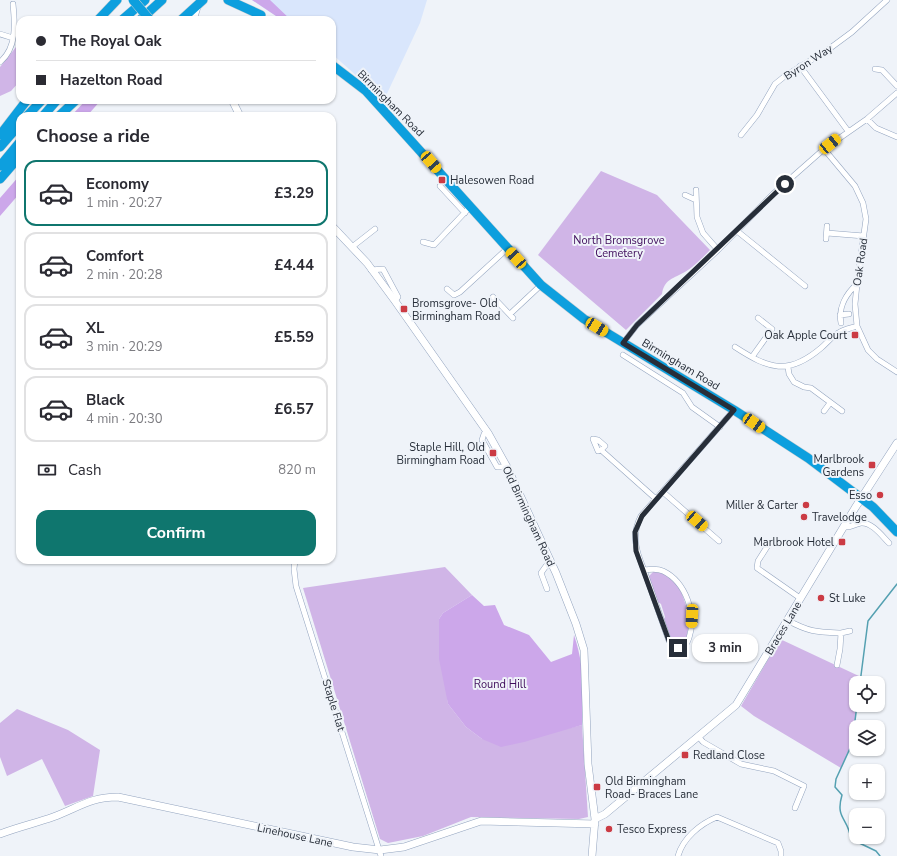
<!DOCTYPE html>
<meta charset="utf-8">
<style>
body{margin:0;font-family:"Nunito Sans",sans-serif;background:#f2f2f3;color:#2b2b33;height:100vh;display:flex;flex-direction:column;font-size:15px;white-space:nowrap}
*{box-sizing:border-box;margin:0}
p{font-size:13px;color:#7c7c81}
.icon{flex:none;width:22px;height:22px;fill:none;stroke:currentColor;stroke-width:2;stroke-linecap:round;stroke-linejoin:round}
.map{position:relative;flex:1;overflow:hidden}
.sheet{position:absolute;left:16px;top:112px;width:320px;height:452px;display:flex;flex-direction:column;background:#fff;border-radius:12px;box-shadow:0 1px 3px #0004}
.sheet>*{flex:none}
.guide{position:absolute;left:16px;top:16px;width:320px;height:88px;border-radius:12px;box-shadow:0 1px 3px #0004;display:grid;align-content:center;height:88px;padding:0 20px;background:#fff}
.fabs{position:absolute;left:849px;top:676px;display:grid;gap:8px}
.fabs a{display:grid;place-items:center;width:36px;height:36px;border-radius:8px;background:#fff;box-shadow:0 1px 3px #0004;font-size:20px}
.end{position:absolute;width:18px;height:18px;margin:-9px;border:5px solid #272e39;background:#fff;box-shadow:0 0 0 2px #fff}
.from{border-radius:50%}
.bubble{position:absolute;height:28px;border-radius:12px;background:#fff;box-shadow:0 1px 3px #0004;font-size:13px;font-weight:700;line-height:28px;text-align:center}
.car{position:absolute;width:12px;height:24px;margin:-12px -6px;border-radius:5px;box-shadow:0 0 3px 1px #0007;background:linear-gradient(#f5c518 24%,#345 0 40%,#f5c518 0 76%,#345 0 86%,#f5c518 0)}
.guide b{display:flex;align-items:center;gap:14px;height:38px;font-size:15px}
.guide b+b{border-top:1px solid #e1e1e2}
.guide i{width:10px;height:10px;background:#2b2b33}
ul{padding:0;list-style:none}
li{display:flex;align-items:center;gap:12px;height:66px;margin:0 8px 6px;padding:0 12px;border:2px solid #e1e1e2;border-radius:12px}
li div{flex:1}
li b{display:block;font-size:15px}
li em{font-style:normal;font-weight:700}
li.on{border-color:#0f766e}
li>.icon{width:36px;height:36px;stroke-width:1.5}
h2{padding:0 20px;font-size:18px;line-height:48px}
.pay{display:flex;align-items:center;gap:10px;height:44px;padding:0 20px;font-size:15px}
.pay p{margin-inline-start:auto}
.cta{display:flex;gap:8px;margin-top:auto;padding:8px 20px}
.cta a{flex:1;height:46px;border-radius:12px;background:#0f766e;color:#fff;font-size:16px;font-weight:700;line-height:46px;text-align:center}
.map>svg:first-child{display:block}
.built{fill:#d9e6fc}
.green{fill:#d0b5e7}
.forest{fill:#cca7ea}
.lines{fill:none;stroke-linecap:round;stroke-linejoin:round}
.stream{stroke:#54a0b1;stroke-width:1.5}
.street-casing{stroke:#93a4bf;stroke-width:6}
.secondary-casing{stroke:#93a4bf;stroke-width:8}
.highway-casing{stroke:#cfd1d3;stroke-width:10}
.street{stroke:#fff;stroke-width:5}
.secondary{stroke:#fff;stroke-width:7}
.highway{stroke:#0d9fde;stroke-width:9}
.highway-bridge-casing{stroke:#cfd1d3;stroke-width:10;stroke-linecap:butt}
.highway-bridge{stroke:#0d9fde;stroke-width:9}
.route{stroke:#272e39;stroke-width:5}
.poi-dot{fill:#cb3b44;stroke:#eff3f9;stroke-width:1.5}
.labels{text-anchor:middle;stroke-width:4;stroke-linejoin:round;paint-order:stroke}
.street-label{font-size:11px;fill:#272e39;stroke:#eff3f9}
.poi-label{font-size:11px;fill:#272e39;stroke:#eff3f9;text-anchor:start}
.park-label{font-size:11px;fill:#3e0c5b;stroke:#eff3f9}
</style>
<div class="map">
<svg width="897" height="856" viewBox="0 0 897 856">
<rect width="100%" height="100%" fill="#eff3f9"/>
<path class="built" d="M252,0H427L420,23L384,100L332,54V20H282Z"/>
<path class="green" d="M16,47H20V81L11,91L0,96V67Z
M601,171L657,195L710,250C702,258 693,268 683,273C672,279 664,280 662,294L626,330L538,255Z
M445,567L472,595L443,613L439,619L448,704L466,727L482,739L553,732L582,725L588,817L579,819L471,817L423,836L388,843L380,839L303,588Z
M654,571L664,573L678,586L682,594L690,617L687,636L683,644L678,645L672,641L664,619L665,617L661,604L658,602L648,577Z
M780,639L861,677L860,683H856L857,705L852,744L841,768L754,716L741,706Z
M17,709L68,730L100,750L93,796L65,806L42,759L7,776L0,757V723Z"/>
<path class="forest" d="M252,0H270L291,20H282Z
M86,100H101L87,116H71Z
M20,175V193L0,216V198Z
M472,595L484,606L495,605L504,625L529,635L551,662L572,654L574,635C585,667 583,692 582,725L524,742L501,747L482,739L466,727L448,704L439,659V619L443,613Z"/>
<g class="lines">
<path class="stream" d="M860,683L868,621L897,584
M857,705L852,744L836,779L835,787L842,795C835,819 848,817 851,839L876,851L880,856"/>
<defs>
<path id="street" d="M0,34L13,38
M0,62C17,48 15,24 13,4
M800,66L848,131
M875,69L882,70L897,86
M867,119L876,128L897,137
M741,135L757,115L775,84L785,76L829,49L852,32L887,0
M824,149L855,186L863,203L866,219L857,284L855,304L857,326L868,350L877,359L897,372
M440,186L465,213
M696,190L697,217L703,233L718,250
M685,195L696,200
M737,231L805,286
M827,233L864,236
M826,239L827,226
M423,242L434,245L470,207
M352,247L375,229
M371,270L383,269L398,297L395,301
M447,289L454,295L460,292L508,248
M493,297L513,318
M510,314L541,285
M840,315L849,314
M841,323C838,308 846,294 857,284
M623,343L637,325L718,250L773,194L824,149L867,119L897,93
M735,347C769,369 788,376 821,348C827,343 833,335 840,332C845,329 852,328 857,326
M623,355L683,393L692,407L720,427
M752,357L772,329L758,318
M788,367L789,374L794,382L804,387L811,388L842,411
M824,411L830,403
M488,433L484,434L482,440L497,467H507
M601,450L605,446L598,440L593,439L598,451L601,450L656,499
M663,492L719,541
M843,527C851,528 854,524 861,523C872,522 882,536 889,543
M767,547L758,561L757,568L800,598
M295,560L294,569L296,586L381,856
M644,570L669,641L675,647C682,648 687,645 689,638C697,615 686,582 663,571C657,568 650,569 644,570C636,551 631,535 641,516L734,410
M547,589L541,573L546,566L552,564
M787,620C809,632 816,632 841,633L840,649L837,665
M841,633L850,631
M698,736L703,742L741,764L774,771L804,786L795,808
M678,856C683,838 700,824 717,817L778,843L781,851V856"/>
<path id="secondary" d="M193,20L197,7
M232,100L240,116
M332,226L367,263L395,301L488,433L507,467L556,573L576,624L584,650L588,764L595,819L592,856
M595,819L605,814L736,705L855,508L897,443
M0,834C18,827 36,823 53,817C78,808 90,797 118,797L353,847L380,850L404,847L481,821L595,824"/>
<path id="highway" d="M228,0L261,15
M98,20L117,0
M122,20L145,0
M140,20L162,0
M181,20L203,0
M332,65L366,91L541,285L584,319L734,410L808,458L873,507L897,532
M27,116L42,100
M43,116L57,100
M59,116L76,100
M0,135L27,100
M0,147L20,124
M0,166L20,142
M0,179L20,156"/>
</defs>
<use href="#street" class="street-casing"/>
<use href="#secondary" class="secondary-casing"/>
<use href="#highway" class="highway-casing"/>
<use href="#street" class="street"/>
<use href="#secondary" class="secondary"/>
<use href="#highway" class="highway"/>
<defs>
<path id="highway-bridge" d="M133,0L150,20"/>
</defs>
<use href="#highway-bridge" class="highway-bridge-casing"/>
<use href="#highway-bridge" class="highway-bridge"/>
</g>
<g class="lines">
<path class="route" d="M678,648L669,641L636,551L635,532L642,516L734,410L623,343L637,325L785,184"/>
</g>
<g class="poi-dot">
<rect x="438" y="176" width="8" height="8" rx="2"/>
<rect x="400" y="305" width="8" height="8" rx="2"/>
<rect x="851" y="331" width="8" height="8" rx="2"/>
<rect x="489" y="449" width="8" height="8" rx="2"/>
<rect x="868" y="461" width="8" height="8" rx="2"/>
<circle cx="880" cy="495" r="4"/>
<circle cx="806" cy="505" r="4"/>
<circle cx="804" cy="517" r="4"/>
<rect x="838" y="538" width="8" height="8" rx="2"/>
<circle cx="821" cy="598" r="4"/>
<rect x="681" y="751" width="8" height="8" rx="2"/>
<rect x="593" y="783" width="8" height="8" rx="2"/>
<circle cx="609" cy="829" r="4"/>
</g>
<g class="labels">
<g class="street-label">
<text transform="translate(808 62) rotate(-33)" y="4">Byron Way</text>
<text transform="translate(391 103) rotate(45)" y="4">Birmingham Road</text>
<text transform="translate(860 262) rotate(-82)" y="4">Oak Road</text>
<text transform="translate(681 364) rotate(31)" y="4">Birmingham Road</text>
<text transform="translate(529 516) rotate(65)" y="4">Old Birmingham Road</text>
<text transform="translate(783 628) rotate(-59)" y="4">Braces Lane</text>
<text transform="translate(334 705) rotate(73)" y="4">Staple Flat</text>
<text transform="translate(295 835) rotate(12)" y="4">Linehouse Lane</text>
</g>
<g class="poi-label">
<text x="450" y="184">Halesowen Road</text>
<text x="412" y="307">Bromsgrove- Old<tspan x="412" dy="13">Birmingham Road</tspan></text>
<text x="847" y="339" text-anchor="end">Oak Apple Court</text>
<text x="485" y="451" text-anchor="end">Staple Hill, Old<tspan x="485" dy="13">Birmingham Road</tspan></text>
<text x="864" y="463" text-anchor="end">Marlbrook<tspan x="864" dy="13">Gardens</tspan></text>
<text x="872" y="499" text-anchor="end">Esso</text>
<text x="798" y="509" text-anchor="end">Miller &amp; Carter</text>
<text x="812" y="521">Travelodge</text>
<text x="834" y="546" text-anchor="end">Marlbrook Hotel</text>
<text x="829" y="602">St Luke</text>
<text x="693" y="759">Redland Close</text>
<text x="605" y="785">Old Birmingham<tspan x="605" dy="13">Road- Braces Lane</tspan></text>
<text x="617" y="833">Tesco Express</text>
</g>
<g class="park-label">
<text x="619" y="244">North Bromsgrove<tspan x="619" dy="13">Cemetery</tspan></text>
<text x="500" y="688">Round Hill</text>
</g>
</g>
</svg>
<div class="fabs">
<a><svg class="icon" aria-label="locate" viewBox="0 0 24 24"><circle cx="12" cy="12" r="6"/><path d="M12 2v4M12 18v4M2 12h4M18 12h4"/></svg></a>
<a><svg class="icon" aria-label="layers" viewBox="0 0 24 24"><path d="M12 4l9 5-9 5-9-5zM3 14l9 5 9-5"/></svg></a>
<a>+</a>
<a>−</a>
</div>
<i class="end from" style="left:785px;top:184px"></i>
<i class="end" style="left:678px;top:648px"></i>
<div class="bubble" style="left:692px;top:634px;width:66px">3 min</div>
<i class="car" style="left:830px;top:144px;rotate:51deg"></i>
<i class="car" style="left:431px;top:162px;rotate:139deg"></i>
<i class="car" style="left:516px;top:258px;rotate:318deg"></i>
<i class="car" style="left:597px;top:327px;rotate:121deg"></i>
<i class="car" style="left:754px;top:423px;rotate:124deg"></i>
<i class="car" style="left:697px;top:521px;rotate:131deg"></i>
<i class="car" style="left:692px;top:616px;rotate:183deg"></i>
<div class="guide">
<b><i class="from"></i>The Royal Oak</b>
<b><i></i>Hazelton Road</b>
</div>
<section class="sheet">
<h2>Choose a ride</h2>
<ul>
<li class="on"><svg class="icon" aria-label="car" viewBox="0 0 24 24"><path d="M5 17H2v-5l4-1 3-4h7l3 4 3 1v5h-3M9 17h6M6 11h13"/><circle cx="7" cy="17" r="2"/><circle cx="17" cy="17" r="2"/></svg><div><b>Economy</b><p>1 min · 20:27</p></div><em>£3.29</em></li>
<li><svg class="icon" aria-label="car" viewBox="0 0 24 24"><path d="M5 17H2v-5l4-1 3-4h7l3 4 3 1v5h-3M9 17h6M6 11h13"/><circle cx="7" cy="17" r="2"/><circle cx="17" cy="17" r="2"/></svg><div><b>Comfort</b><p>2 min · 20:28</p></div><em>£4.44</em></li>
<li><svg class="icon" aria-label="car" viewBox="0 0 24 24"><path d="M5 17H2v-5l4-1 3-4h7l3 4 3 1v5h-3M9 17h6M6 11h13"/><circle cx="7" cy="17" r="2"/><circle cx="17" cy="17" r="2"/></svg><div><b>XL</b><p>3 min · 20:29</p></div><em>£5.59</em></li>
<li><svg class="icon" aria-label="car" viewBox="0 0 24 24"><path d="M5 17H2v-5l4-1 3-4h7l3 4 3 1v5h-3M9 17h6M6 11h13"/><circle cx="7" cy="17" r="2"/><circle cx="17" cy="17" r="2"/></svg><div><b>Black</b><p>4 min · 20:30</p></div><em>£6.57</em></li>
</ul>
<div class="pay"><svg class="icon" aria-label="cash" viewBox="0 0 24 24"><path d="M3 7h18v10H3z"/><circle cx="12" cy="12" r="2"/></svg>Cash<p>820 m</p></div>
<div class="cta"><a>Confirm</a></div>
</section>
</div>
